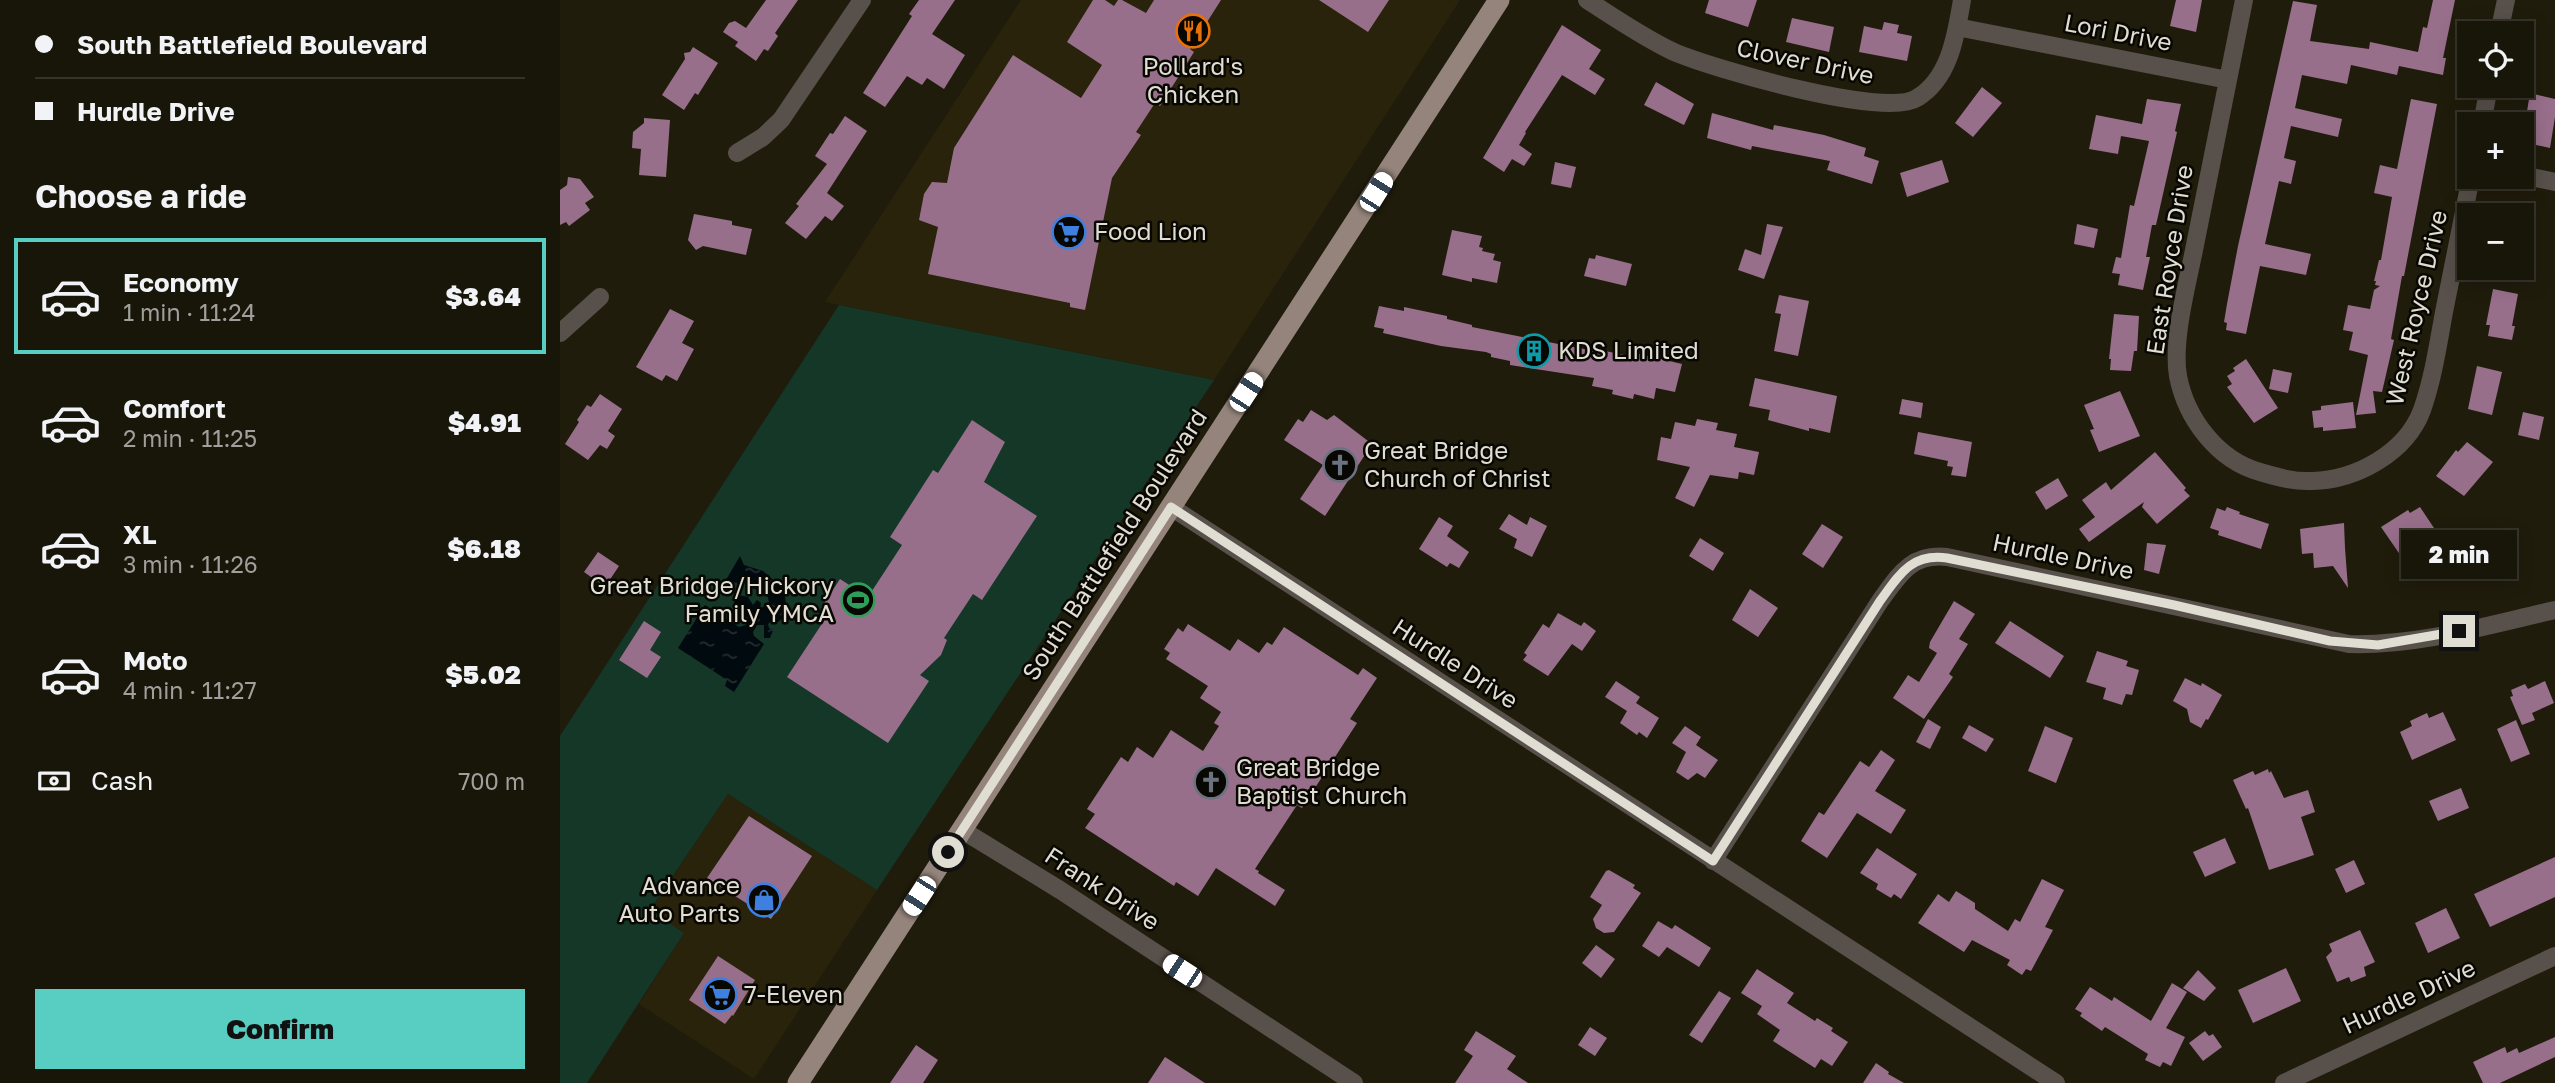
<!DOCTYPE html>
<meta charset="utf-8">
<style>
body{margin:0;font-family:"Golos Text",sans-serif;background:#211e12;color:#f1f3f6;height:100vh;display:flex;flex-direction:column;font-size:26px;white-space:nowrap}
*{box-sizing:border-box;margin:0}
p{font-size:23px;color:#9f9f9c}
.icon{flex:none;width:38px;height:38px;fill:none;stroke:currentColor;stroke-width:2;stroke-linecap:round;stroke-linejoin:round}
.map{position:relative;flex:1;overflow:hidden}
.side{display:flex;flex-direction:column;background:#181509;width:560px}
.side>*{flex:none}
.banner{display:grid;align-content:center;height:154px;padding:0 35px;background:#181509}
.buttons{position:absolute;left:1897px;top:21px;display:grid;gap:14px}
.buttons a{display:grid;place-items:center;width:77px;height:77px;border-radius:0px;background:#181509;box-shadow:0 4px 18px #0003,0 0 0 2px #36342a;font-size:35px}
.end{position:absolute;width:32px;height:32px;margin:-16px;border:9px solid #e0ddd3;background:#111;box-shadow:0 0 0 4px #111}
.from{border-radius:50%}
.bubble{position:absolute;height:49px;border-radius:0px;background:#181509;box-shadow:0 4px 18px #0003,0 0 0 2px #36342a;font-size:23px;font-weight:800;line-height:49px;text-align:center}
.car{position:absolute;width:21px;height:42px;margin:-21px -10px;border-radius:9px;box-shadow:0 0 5px 2px #0007;background:linear-gradient(#fff 24%,#345 0 40%,#fff 0 76%,#345 0 86%,#fff 0)}
.banner b{display:flex;align-items:center;gap:24px;height:66px;font-size:26px}
.banner b+b{border-top:2px solid #36342a}
.banner i{width:18px;height:18px;background:#f1f3f6}
ul{padding:0;list-style:none}
li{display:flex;align-items:center;gap:21px;height:116px;margin:0 14px 10px;padding:0 21px;border:4px solid transparent;border-radius:0px}
li div{flex:1}
li b{display:block;font-size:26px}
li em{font-style:normal;font-weight:800}
li.selected{border-color:#57cec1}
li>.icon{width:63px;height:63px;stroke-width:1.5}
h2{padding:0 35px;font-size:32px;line-height:84px}
.pay{display:flex;align-items:center;gap:18px;height:77px;padding:0 35px;font-size:26px}
.pay p{margin-inline-start:auto}
.primary-button{display:flex;gap:14px;margin-top:auto;padding:14px 35px}
.primary-button a{flex:1;height:80px;border-radius:0px;background:#57cec1;color:#111;font-size:28px;font-weight:800;line-height:80px;text-align:center}
main{display:flex;flex:1;min-height:0}
.map>svg:first-child{display:block}
.built{fill:#29230c}
.pitch{fill:#143728}
.water{fill:url(#water-ripples)}
.building{fill:#986f8b}
.lines{fill:none;stroke-linecap:round;stroke-linejoin:round}
.street{stroke:#58504b;stroke-width:18}
.primary{stroke:#94847b;stroke-width:21}
.route{stroke:#e0ddd3;stroke-width:9}
.labels{text-anchor:middle;stroke-width:5;stroke-linejoin:round;paint-order:stroke}
.street-label{font-size:24px;fill:#e0ddd3;stroke:#080702}
.poi-label{font-size:24px;fill:#e0ddd3;stroke:#080702;text-anchor:start}
</style>
<main>
<section class="side">
<div class="banner">
<b><i class="from"></i>South Battlefield Boulevard</b>
<b><i></i>Hurdle Drive</b>
</div>
<h2>Choose a ride</h2>
<ul>
<li class="selected"><svg class="icon" aria-label="car" viewBox="0 0 24 24"><path d="M5 17H2v-5l4-1 3-4h7l3 4 3 1v5h-3M9 17h6M6 11h13"/><circle cx="7" cy="17" r="2"/><circle cx="17" cy="17" r="2"/></svg><div><b>Economy</b><p>1 min · 11:24</p></div><em>$3.64</em></li>
<li><svg class="icon" aria-label="car" viewBox="0 0 24 24"><path d="M5 17H2v-5l4-1 3-4h7l3 4 3 1v5h-3M9 17h6M6 11h13"/><circle cx="7" cy="17" r="2"/><circle cx="17" cy="17" r="2"/></svg><div><b>Comfort</b><p>2 min · 11:25</p></div><em>$4.91</em></li>
<li><svg class="icon" aria-label="car" viewBox="0 0 24 24"><path d="M5 17H2v-5l4-1 3-4h7l3 4 3 1v5h-3M9 17h6M6 11h13"/><circle cx="7" cy="17" r="2"/><circle cx="17" cy="17" r="2"/></svg><div><b>XL</b><p>3 min · 11:26</p></div><em>$6.18</em></li>
<li><svg class="icon" aria-label="car" viewBox="0 0 24 24"><path d="M5 17H2v-5l4-1 3-4h7l3 4 3 1v5h-3M9 17h6M6 11h13"/><circle cx="7" cy="17" r="2"/><circle cx="17" cy="17" r="2"/></svg><div><b>Moto</b><p>4 min · 11:27</p></div><em>$5.02</em></li>
</ul>
<div class="pay"><svg class="icon" aria-label="cash" viewBox="0 0 24 24"><path d="M3 7h18v10H3z"/><circle cx="12" cy="12" r="2"/></svg>Cash<p>700 m</p></div>
<div class="primary-button"><a>Confirm</a></div>
</section>
<div class="map">
<svg width="1995" height="1083" viewBox="0 0 1995 1083">
<defs>
<pattern id="water-ripples" width="26" height="14" patternUnits="userSpaceOnUse" patternTransform="scale(1.75)"><rect width="26" height="14" fill="#000a0f"/><path d="M2 4q2-2 4 0t4 0M15 11q2-2 4 0t4 0" fill="none" stroke="#252d31"/></pattern>
</defs>
<rect width="100%" height="100%" fill="#201c0c"/>
<path class="built" d="M461,0H900L654,380L265,302Z
M168,794L317,890L194,1079L79,1004L124,933L90,911Z"/>
<path class="pitch" d="M279,305L654,380L317,890L168,794L90,910L124,933L27,1083H0V736Z"/>
<path class="water" d="M180,556L184,565L203,571L220,586L224,584L228,589L224,591C226,605 228,602 220,615L224,617L218,622L213,619L208,624L209,628L213,630L210,638H204V625H197L193,632L194,636L204,644L174,692L165,686L167,680L118,648L145,605L179,627L186,625L188,620L186,616L174,610L173,605L178,595L188,597L193,605L197,600L201,603L200,609L209,602L207,594L199,588L197,590L193,588L194,585C180,579 172,587 160,590Z"/>
<path class="building" d="M206,0H238L215,33L218,36L208,51L204,49L196,61L175,46L178,42L163,32L169,23L175,21L186,28Z
M359,0H395L372,34L405,55L384,89L367,78L362,85L347,76L325,107L303,93L352,16L349,14Z
M533,0H545L554,6L558,0H562L586,13L594,0H661L630,49L634,52L600,106L595,103L576,132L581,135L552,178L525,310L510,307V303L368,274L378,227L359,220L364,194L372,182L387,183L394,148L453,55L521,98L542,65L507,42Z
M759,0H829L808,32Z
M1149,0H1197L1188,27L1145,13Z
M1616,0H1642L1636,32L1610,26Z
M1873,0H1895L1883,58H1886L1883,75L1839,66L1837,75L1791,65L1787,84L1742,75L1735,108L1782,119L1778,137L1731,126L1724,158L1736,161L1731,184L1719,181L1705,244L1751,254L1746,275L1700,266L1686,334L1666,330L1667,323L1664,322L1667,304L1678,246L1733,1L1757,5L1750,41L1809,49L1810,42L1858,52L1863,27L1867,28Z
M1232,18L1274,27L1269,52L1226,42Z
M1324,22L1339,25L1337,33L1352,36L1347,61L1299,52L1304,26L1322,30Z
M1002,25L1041,50L1029,69L1045,79L1035,95L1002,75L965,132L966,133L959,145L972,154L964,166L952,159L944,172L923,158Z
M133,47L158,63L138,95L135,93L124,110L102,95L125,59L124,53L130,52Z
M1096,82L1134,104L1124,125L1084,105Z
M1422,87L1442,103L1413,137L1395,123Z
M1970,93L1995,99V117L1990,148L1962,142Z
M1587,99L1621,104L1615,131L1617,132L1596,225H1592L1586,257H1590L1583,290L1558,285L1560,274L1552,273L1556,257L1561,258L1570,205L1574,206L1589,141L1561,136L1558,154L1529,149L1536,115L1582,124Z
M1851,99L1877,104L1844,276H1842L1831,339L1834,340L1822,392L1813,391L1816,413L1796,415L1808,355L1789,350L1793,332L1783,330L1788,305L1810,309L1814,290L1820,286L1815,285L1816,281H1814L1819,260H1821L1832,197L1814,193L1820,165L1837,169Z
M1152,113L1213,130L1214,125L1264,135L1306,148L1304,156L1319,161L1312,184L1267,170L1270,161L1192,146L1191,150L1147,138Z
M285,116L307,131L267,193L284,206L272,221L265,216L246,239L225,223L239,206L236,204L267,164L255,156L270,133L273,134Z
M84,118L110,120L106,177L79,175L81,149L72,148L73,132L84,123Z
M1382,160L1389,182L1347,197L1340,173Z
M995,162L1016,167L1011,188L991,184Z
M8,177L20,179L34,197L25,203L30,210L9,226L6,222L0,225V190L7,185Z
M134,214L172,221V225L192,229L186,255L143,246L136,250L128,240Z
M1207,224L1223,227L1204,279L1178,270L1185,249L1201,255Z
M1517,224L1538,229L1534,248L1514,244Z
M892,230L922,236L919,247L923,248L922,251L935,254L933,260L941,262L937,283L912,278V282L882,275Z
M1036,255L1072,264L1066,286L1024,276L1029,258L1035,259Z
M1933,289L1958,294L1952,326H1955L1952,340L1928,336L1930,325H1926Z
M1219,295L1249,301L1238,356L1214,351L1221,314L1215,313Z
M819,306L844,311V307L887,316V319L912,325V327L1039,352L1040,350L1070,356L1071,352L1122,364L1115,392L1096,388L1094,399L1074,394L1073,399L1052,394L1053,390L1032,386L1034,378L950,365V361L931,357V354L926,352L881,346L823,333L824,329L814,327Z
M110,309L134,321L122,343L134,349L117,381L106,375L102,381L76,367Z
M1554,314L1579,316L1577,351H1574L1571,371L1550,370L1551,359H1549Z
M1686,359L1718,408L1694,423L1667,387L1672,384L1667,376L1675,371L1673,368Z
M1917,366L1942,372L1932,415L1908,409Z
M1713,369L1732,373L1728,393L1709,389Z
M1195,378L1277,396L1270,433L1249,428V431L1208,420L1210,410L1189,406Z
M1560,391L1580,436L1539,452L1530,430L1534,429L1524,405Z
M40,394L62,409L48,431L55,436L47,449L40,445L28,460L5,444L19,422L17,420L27,405L31,407Z
M1342,399L1363,403L1361,418L1339,414Z
M1793,402L1796,428L1763,431V427L1754,428L1752,411L1761,410V406Z
M751,410L767,420L774,415L812,444L765,516L740,499L763,465L724,440L738,419L743,422Z
M1963,412L1984,417L1979,440L1958,435Z
M1137,419L1158,423L1156,430L1177,434L1174,447L1199,452L1194,475L1179,472L1178,479L1150,475L1134,507L1115,498L1130,467L1097,460L1101,437L1111,439L1115,422L1135,426Z
M412,420L445,442L424,482L477,516L422,600L413,594L384,638L387,640L381,655L360,675L369,681L328,743L227,677L269,613L261,608L280,579L308,597L342,545L330,537L373,470L378,473Z
M1358,432L1412,442L1406,477L1391,475L1393,467L1387,466L1388,461L1354,454Z
M1907,442L1933,462L1904,496L1876,476L1896,450L1898,452Z
M1595,452L1626,488L1624,490L1630,496L1597,524L1582,507L1584,502L1529,542L1519,529L1535,517L1522,500L1546,482L1551,490Z
M1498,478L1508,496L1486,510L1475,492Z
M1667,507L1680,512L1679,514L1709,524L1701,549L1658,535L1659,531L1650,528L1657,508L1665,511Z
M1860,507L1874,528L1852,541L1857,550L1843,559L1821,527L1848,510L1850,513Z
M949,514L967,525L970,517L987,526L972,557L954,548L957,539L939,529Z
M879,517L893,526L887,536L909,552L899,568L890,563L887,567L859,549Z
M1784,523L1785,548L1788,588L1773,566L1754,568L1753,553L1742,554L1740,529Z
M1262,524L1283,537L1263,568L1242,554Z
M1140,538L1164,553L1153,571L1129,556Z
M1587,543L1606,545L1599,574L1584,570Z
M38,552L59,566L45,587L24,572Z
M1190,589L1218,608L1198,637L1172,620Z
M1394,601L1415,614L1399,639L1408,644L1389,674L1393,677L1364,719L1333,698L1348,675L1359,682L1377,653L1369,648L1370,642Z
M998,613L1021,626L1024,622L1036,631L1022,651L1012,644L988,676L963,660L967,655L964,653L983,624L989,628Z
M84,621L101,632L90,650L101,657L87,678L59,660Z
M1450,621L1504,656L1490,678L1435,643Z
M628,624L670,651L678,639L699,653L707,642L712,645L724,627L798,675L803,668L817,678L790,719L797,723L742,808L737,805L695,869L699,871L698,873L725,890L715,906L656,868L638,896L616,882L614,886L525,828L535,814L527,809L561,757L568,762L577,747L593,758L611,730L643,751L659,726L654,723L661,712L640,698L648,686L606,659L610,653L604,649L618,628L623,632Z
M1537,651L1568,661L1566,666L1579,670L1572,695L1566,694L1562,705L1543,699L1546,688L1526,682Z
M1625,678L1641,686L1642,683L1662,695L1648,720L1646,719L1641,728L1630,722L1627,709L1613,701Z
M1056,681L1080,697L1076,703L1099,718L1087,738L1079,732L1077,735L1060,723L1067,711L1045,697Z
M1985,681L1994,703L1972,713L1975,720L1962,725L1950,697L1953,696L1951,690L1965,684L1968,689Z
M1883,712L1896,740L1852,760L1840,732L1852,726L1850,721L1867,713L1869,718Z
M1368,719L1381,727L1370,749L1356,742Z
M1956,720L1970,754L1951,762L1937,729Z
M1409,725L1434,739L1426,752L1402,738Z
M1125,726L1141,737L1136,745L1158,760L1145,778L1137,773L1128,780L1116,772L1126,752L1112,743Z
M1485,726L1513,738L1496,783L1468,771Z
M1321,750L1335,760L1315,791L1346,810L1331,834L1297,813L1267,858L1241,841L1259,812L1264,815L1300,761L1309,767Z
M1708,769L1709,773L1711,771L1724,798L1748,790L1755,812L1741,817L1754,855L1709,870L1688,808L1686,809L1673,780L1693,771L1695,775Z
M1901,788L1909,808L1878,821L1869,801Z
M189,816L252,856L211,919L147,878Z
M1665,838L1676,863L1645,877L1633,852Z
M1317,848L1357,874L1341,899L1334,894L1331,898L1316,889L1318,884L1300,873Z
M1995,857V897L1930,927L1914,894Z
M1794,860L1805,884L1786,893L1775,869Z
M1049,870L1075,885L1073,888L1081,893L1054,932L1044,933L1036,928L1033,919L1042,905L1030,897L1046,871Z
M1482,879L1504,890L1485,927L1493,930L1471,971L1466,969L1462,975L1447,965L1450,960L1412,940L1404,952L1358,923L1378,894L1389,902L1396,891L1415,903V909L1448,931L1455,919L1460,922Z
M1886,908L1900,938L1868,953L1855,923Z
M1098,921L1112,929L1115,925L1151,948L1139,967L1107,947L1099,957L1082,946Z
M1800,930L1815,962L1804,967L1806,976L1791,982L1789,977L1777,982L1766,957L1772,951L1769,944Z
M1036,945L1055,959L1041,978L1022,963Z
M158,956L195,980L173,1016L172,1015L165,1024L129,1000Z
M1726,968L1741,1001L1693,1023L1678,990Z
M1197,969L1234,993L1227,1003L1255,1021L1257,1018L1273,1028L1271,1031L1288,1042L1272,1066L1261,1059L1255,1068L1213,1041L1220,1030L1197,1014L1202,1006L1181,993Z
M1638,970L1656,988L1644,1001L1623,988Z
M1612,983L1627,992L1606,1028L1625,1037L1611,1066L1603,1062L1600,1067L1585,1060L1588,1054L1545,1027L1542,1031L1520,1016L1522,1013L1515,1009L1530,987L1552,1001L1554,997L1591,1021Z
M1159,991L1171,998L1142,1043L1129,1035Z
M1030,1027L1047,1038L1035,1056L1018,1045Z
M916,1031L956,1056L947,1069L968,1083H895L913,1056L904,1050Z
M1645,1031L1649,1036L1653,1034L1662,1047L1643,1061L1629,1043Z
M1995,1037V1057L1940,1083H1923L1913,1062L1945,1047L1947,1053L1957,1048L1959,1053Z
M356,1045L378,1060L363,1083H330Z
M605,1057L645,1083H588Z
M1316,1063L1329,1072L1328,1074L1344,1083H1303Z"/>
<g class="lines">
<path class="street" d="M1027,0C1055,18 1084,38 1114,52C1151,68 1325,119 1357,98C1390,78 1396,35 1402,0
M1684,0C1667,83 1650,166 1634,250C1627,285 1612,341 1618,376C1626,418 1657,460 1700,472C1717,477 1734,482 1752,481C1796,480 1846,453 1862,410C1873,379 1878,345 1884,312C1893,267 1902,222 1911,177
M1397,27L1668,80
M1939,33L1946,0
M1922,124L1929,86
M177,153L203,137L221,120L302,0
M1962,175L1995,182
M0,333L40,297
M611,507L1496,1083
M402,830L500,890L794,1083
M1153,861L1320,601C1339,575 1351,553 1387,557L1789,644C1858,646 1928,625 1995,610
M1724,1083L1995,956"/>
<path class="primary" d="M238,1083L939,0"/>
</g>
<g class="lines">
<path class="route" d="M388,852L611,507L1153,861L1320,601C1339,575 1351,553 1387,558L1614,605L1770,641L1818,645L1899,631"/>
</g>
<defs>
<symbol id="restaurant-ring" viewBox="-11 -11 22 22"><circle r="9.5" fill="#080702" stroke="#e8710a" stroke-width="1.5"/><path d="M-5-6h1v4h1v-4h1v4h1v-4h1v5L-1.5 .5V6h-2V.5L-5-1ZM5-6V6H3V1.5H1.5Q1.5-4 5-6Z" fill="#e8710a"/></symbol>
<symbol id="supermarket-ring" viewBox="-11 -11 22 22"><circle r="9.5" fill="#080702" stroke="#3f7fe0" stroke-width="1.5"/><path d="M-6-5.5h2.5l.6 2H6L4.5 2H-2.5L-4.4-4H-6ZM-1.5 3.2a1.3 1.3 0 1 0 .1 0ZM3 3.2a1.3 1.3 0 1 0 .1 0Z" fill="#3f7fe0"/></symbol>
<symbol id="building-ring" viewBox="-11 -11 22 22"><circle r="9.5" fill="#080702" stroke="#0f9aa8" stroke-width="1.5"/><path d="M-4-6H4V6H1V3H-1V6H-4ZM-2.5-4.3h1.7v1.8h-1.7ZM.8-4.3h1.7v1.8H.8ZM-2.5-1h1.7V.8h-1.7ZM.8-1h1.7V.8H.8Z" fill="#0f9aa8"/></symbol>
<symbol id="church-ring" viewBox="-11 -11 22 22"><circle r="9.5" fill="#080702" stroke="#6b7280" stroke-width="1.5"/><path d="M-1.2-6h2.4v3.5h3.3v2.4h-3.3V6h-2.4V-.1h-3.3v-2.4h3.3Z" fill="#6b7280"/></symbol>
<symbol id="stadium-ring" viewBox="-11 -11 22 22"><circle r="9.5" fill="#080702" stroke="#2e9e5b" stroke-width="1.5"/><path d="M0-5a6.5 5 0 1 0 0 10a6.5 5 0 1 0 0-10ZM-3.5-1.8h7v3.6h-7Z" fill="#2e9e5b"/></symbol>
<symbol id="shop-ring" viewBox="-11 -11 22 22"><circle r="9.5" fill="#080702" stroke="#3f7fe0" stroke-width="1.5"/><path d="M-5-2.5h2.3a2.7 3.5 0 0 1 5.4 0H5L5.5 6h-11ZM-1.5-2.5h3a1.5 2.3 0 0 0-3 0Z" fill="#3f7fe0"/></symbol>
</defs>
<g fill-rule="evenodd">
<use href="#restaurant-ring" x="614" y="12" width="38" height="38"/>
<use href="#supermarket-ring" x="490" y="213" width="38" height="38"/>
<use href="#building-ring" x="955" y="332" width="38" height="38"/>
<use href="#church-ring" x="761" y="446" width="38" height="38"/>
<use href="#stadium-ring" x="279" y="581" width="38" height="38"/>
<use href="#church-ring" x="632" y="763" width="38" height="38"/>
<use href="#shop-ring" x="185" y="881" width="38" height="38"/>
<use href="#supermarket-ring" x="141" y="976" width="38" height="38"/>
</g>
<g class="labels">
<g class="street-label">
<text transform="translate(1558 33) rotate(11)" y="8">Lori Drive</text>
<text transform="translate(1245 62) rotate(12)" y="8">Clover Drive</text>
<text transform="translate(1610 260) rotate(-81)" y="8">East Royce Drive</text>
<text transform="translate(1857 308) rotate(-77)" y="8">West Royce Drive</text>
<text transform="translate(555 545) rotate(-57)" y="8">South Battlefield Boulevard</text>
<text transform="translate(1503 557) rotate(12)" y="8">Hurdle Drive</text>
<text transform="translate(895 664) rotate(33)" y="8">Hurdle Drive</text>
<text transform="translate(542 889) rotate(33)" y="8">Frank Drive</text>
<text transform="translate(1849 997) rotate(-25)" y="8">Hurdle Drive</text>
</g>
<g class="poi-label">
<text x="633" y="75" text-anchor="middle">Pollard's<tspan x="633" dy="28">Chicken</tspan></text>
<text x="534" y="240">Food Lion</text>
<text x="998" y="359">KDS Limited</text>
<text x="804" y="459">Great Bridge<tspan x="804" dy="28">Church of Christ</tspan></text>
<text x="274" y="594" text-anchor="end">Great Bridge/Hickory<tspan x="274" dy="28">Family YMCA</tspan></text>
<text x="676" y="776">Great Bridge<tspan x="676" dy="28">Baptist Church</tspan></text>
<text x="180" y="894" text-anchor="end">Advance<tspan x="180" dy="28">Auto Parts</tspan></text>
<text x="184" y="1003">7-Eleven</text>
</g>
</g>
</svg>
<div class="buttons">
<a><svg class="icon" aria-label="locate" viewBox="0 0 24 24"><circle cx="12" cy="12" r="6"/><path d="M12 2v4M12 18v4M2 12h4M18 12h4"/></svg></a>
<a>+</a>
<a>−</a>
</div>
<i class="end from" style="left:388px;top:852px"></i>
<i class="end" style="left:1899px;top:631px"></i>
<div class="bubble" style="left:1841px;top:530px;width:116px">2 min</div>
<i class="car" style="left:816px;top:192px;rotate:32deg"></i>
<i class="car" style="left:686px;top:392px;rotate:33deg"></i>
<i class="car" style="left:359px;top:896px;rotate:213deg"></i>
<i class="car" style="left:622px;top:971px;rotate:303deg"></i>
</div>
</main>
